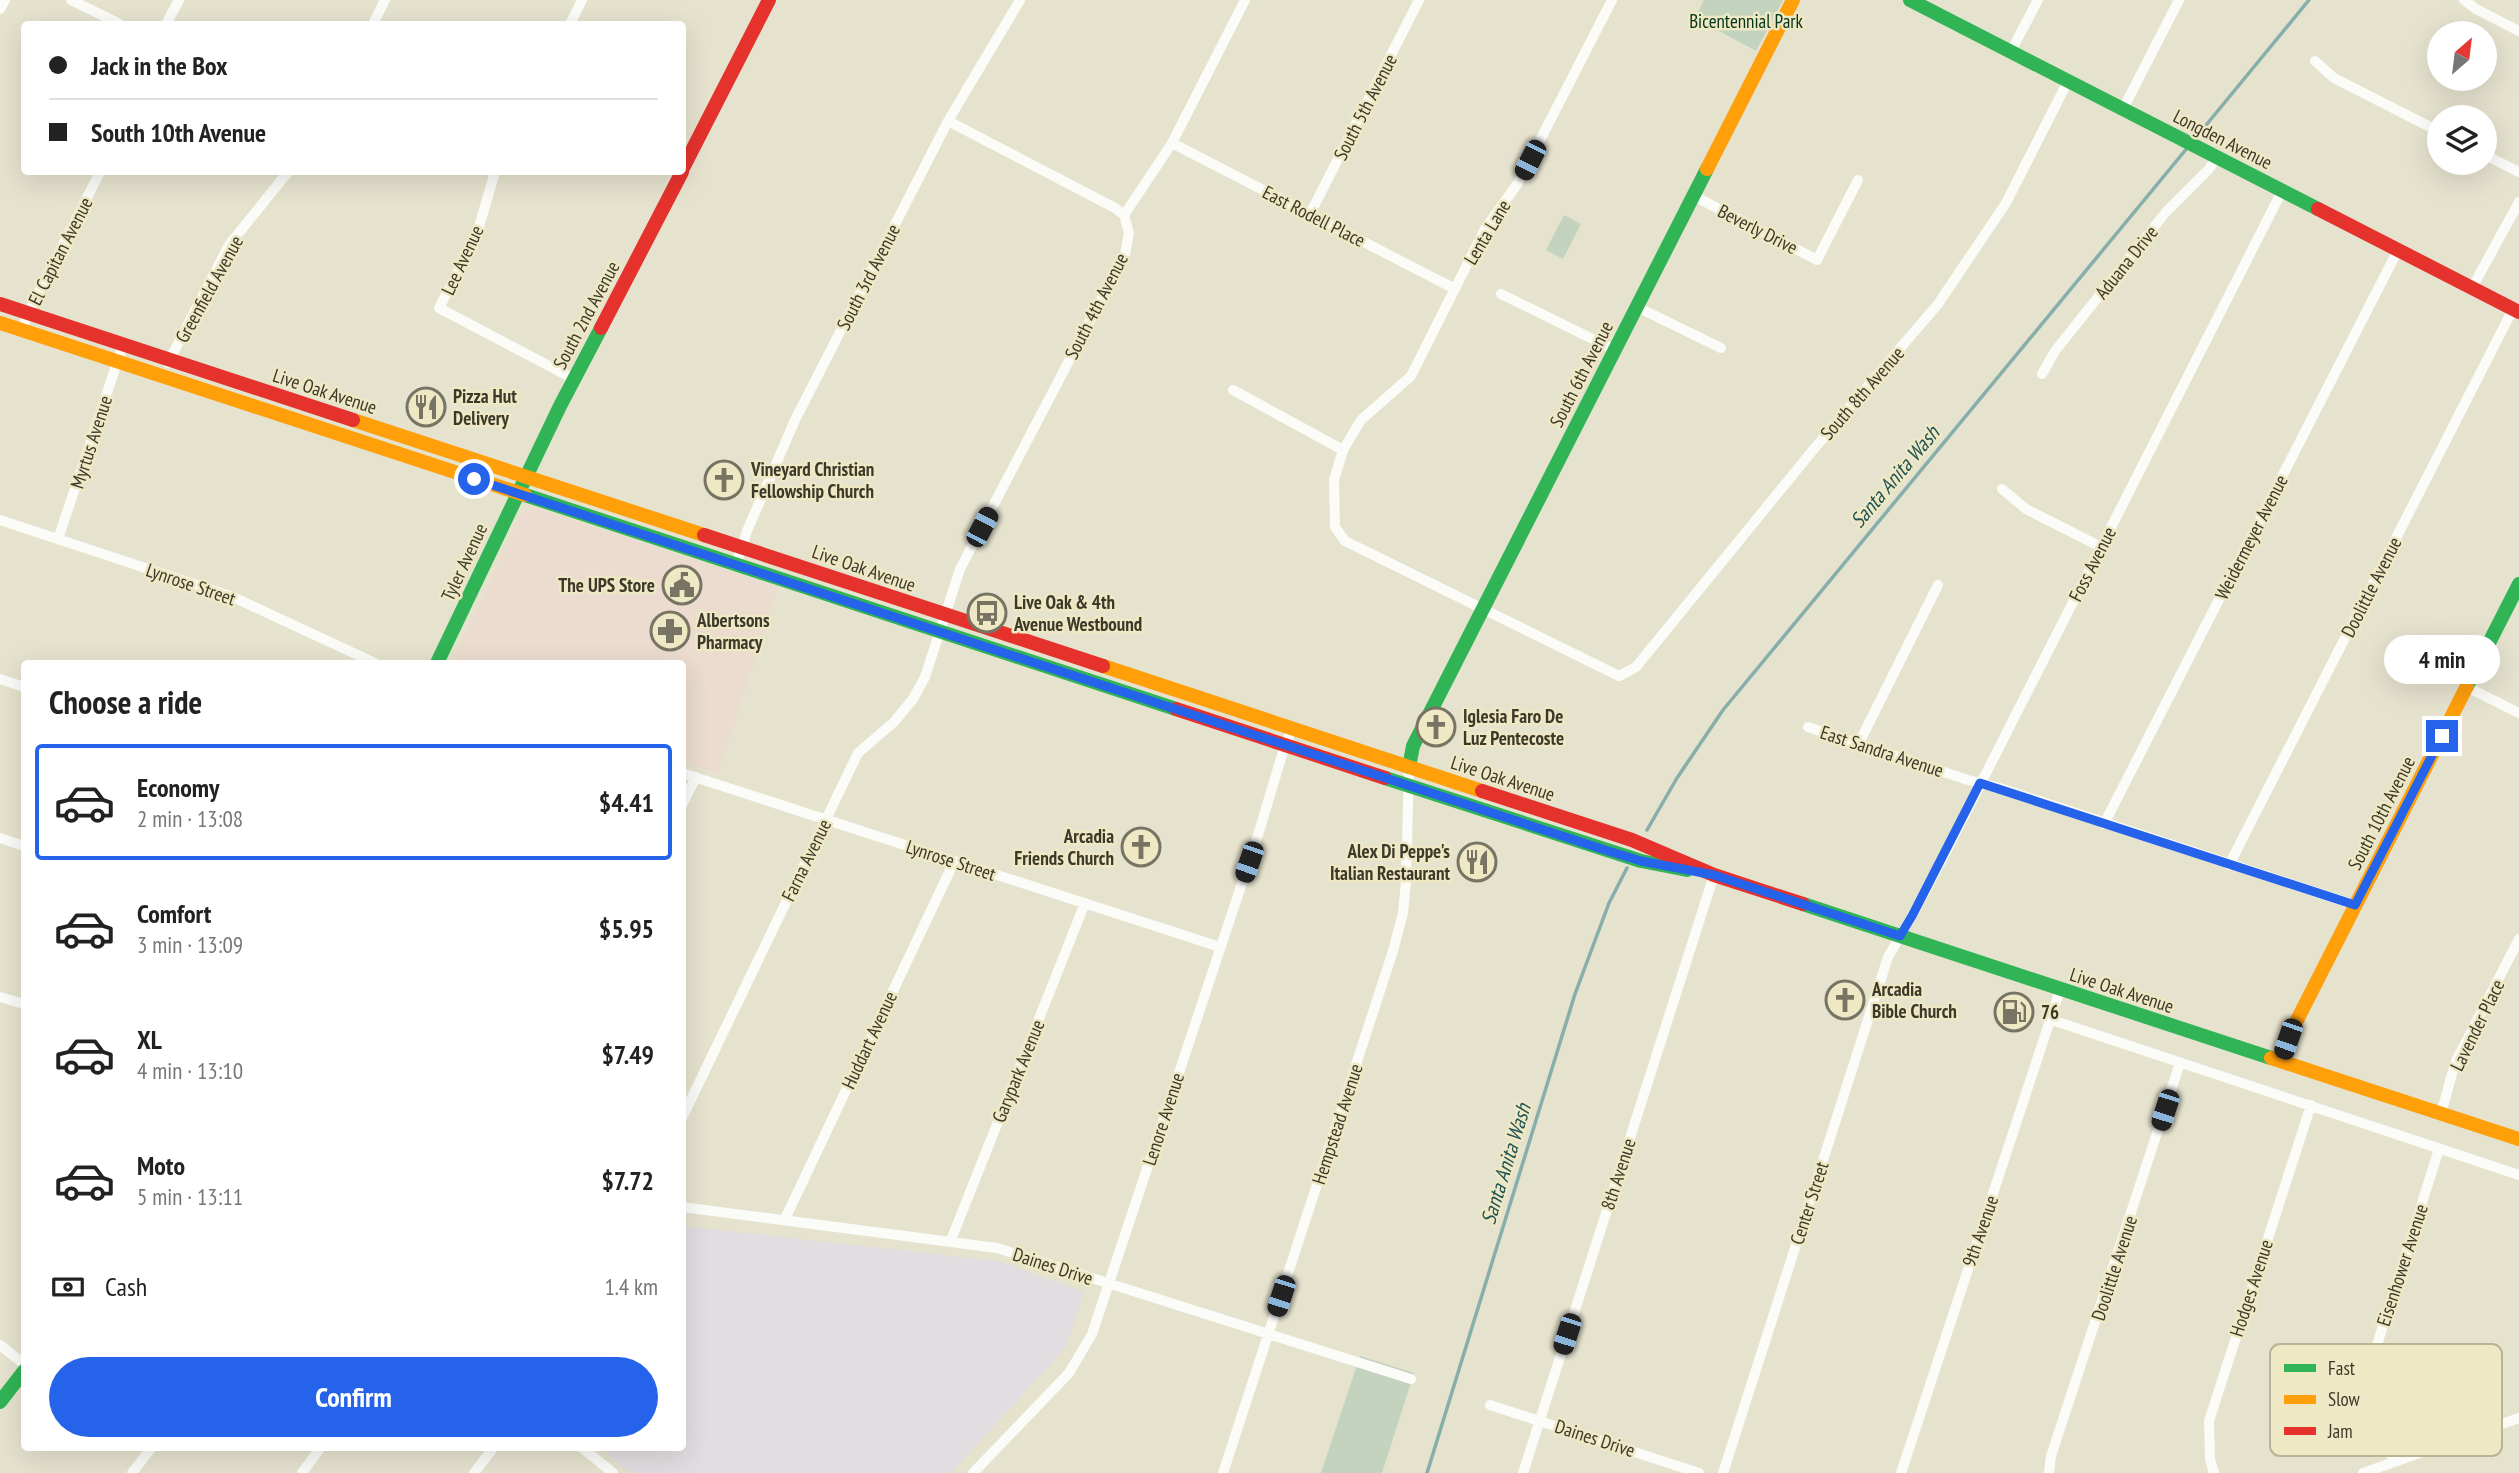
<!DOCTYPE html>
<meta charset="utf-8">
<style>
body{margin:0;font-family:"PT Sans Narrow",sans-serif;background:#f2f2f2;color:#222;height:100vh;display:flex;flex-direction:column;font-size:26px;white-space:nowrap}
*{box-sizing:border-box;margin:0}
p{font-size:23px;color:#767676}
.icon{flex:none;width:38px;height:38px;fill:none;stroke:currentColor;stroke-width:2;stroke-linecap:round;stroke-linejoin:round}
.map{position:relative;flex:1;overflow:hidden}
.side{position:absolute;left:21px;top:660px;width:665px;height:791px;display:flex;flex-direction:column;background:#fff;border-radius:7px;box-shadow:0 7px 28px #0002}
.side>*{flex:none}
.banner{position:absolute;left:21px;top:21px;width:665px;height:154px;border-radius:7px;box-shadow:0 7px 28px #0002;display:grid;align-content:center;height:154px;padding:0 28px;background:#fff}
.needle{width:46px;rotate:28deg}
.fabs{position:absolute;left:2427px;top:21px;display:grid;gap:14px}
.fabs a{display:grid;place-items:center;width:70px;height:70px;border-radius:50%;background:#fff;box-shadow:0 7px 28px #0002;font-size:35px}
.end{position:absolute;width:32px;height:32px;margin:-16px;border:9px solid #2563eb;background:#fff;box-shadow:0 0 0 4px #fff}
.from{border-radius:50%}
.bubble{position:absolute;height:49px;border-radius:24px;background:#fff;box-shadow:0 7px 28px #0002;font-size:23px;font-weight:700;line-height:49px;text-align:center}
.car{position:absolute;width:21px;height:42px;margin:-21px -10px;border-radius:9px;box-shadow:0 0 5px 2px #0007;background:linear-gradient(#222 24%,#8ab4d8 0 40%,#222 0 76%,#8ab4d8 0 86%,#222 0)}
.banner b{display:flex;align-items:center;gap:24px;height:66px;font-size:26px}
.banner b+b{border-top:2px solid #e0e0e0}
.banner i{width:18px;height:18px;background:#222}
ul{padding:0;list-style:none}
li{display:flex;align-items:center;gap:21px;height:116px;margin:0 14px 10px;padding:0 14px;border:4px solid transparent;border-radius:7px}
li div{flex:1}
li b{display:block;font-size:26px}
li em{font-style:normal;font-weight:700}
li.on{border-color:#2563eb}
li>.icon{width:63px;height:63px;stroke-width:1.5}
h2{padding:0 28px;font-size:32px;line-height:84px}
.pay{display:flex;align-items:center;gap:18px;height:77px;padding:0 28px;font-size:26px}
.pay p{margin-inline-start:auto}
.cta{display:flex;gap:14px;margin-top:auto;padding:14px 28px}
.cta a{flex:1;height:80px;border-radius:42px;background:#2563eb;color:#fff;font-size:28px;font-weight:700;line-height:80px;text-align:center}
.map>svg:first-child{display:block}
.commercial{fill:#ebdccf}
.education{fill:#e1dde0}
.green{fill:#c4d3be}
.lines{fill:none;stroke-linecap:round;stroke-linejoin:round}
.stream{stroke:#87aeaa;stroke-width:3.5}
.street{stroke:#fbfbf8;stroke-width:10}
.fast{stroke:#30b455;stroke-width:14}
.slow{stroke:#ff9f0a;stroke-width:14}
.jam{stroke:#e5322d;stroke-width:14}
.route{stroke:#2563eb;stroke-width:9}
.labels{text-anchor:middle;stroke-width:5;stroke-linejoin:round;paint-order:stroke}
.park-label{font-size:19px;fill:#013418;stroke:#efe8c4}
.street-label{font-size:19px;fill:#3c392b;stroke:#efe8c4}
.poi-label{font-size:19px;font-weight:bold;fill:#3c392b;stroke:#efe8c4;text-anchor:start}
.water-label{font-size:21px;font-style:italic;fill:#225457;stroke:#efe8c4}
.key{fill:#efe8c4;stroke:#b9b496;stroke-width:2}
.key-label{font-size:19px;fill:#3c392b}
</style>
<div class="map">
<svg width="2519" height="1473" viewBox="0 0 2519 1473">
<rect width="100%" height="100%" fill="#e5e2ce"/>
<path class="commercial" d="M535,508L778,587L718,774L683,763L682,663H451L521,515L525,511Z"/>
<path class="education" d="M683,1226L998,1261L1084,1292L1066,1347L951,1473H630L600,1447H682Z"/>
<path class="green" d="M1704,0H1783L1756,51L1695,18Z
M1564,215L1581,224L1563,259L1546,250Z
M1360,1356L1414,1373L1382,1473H1321Z"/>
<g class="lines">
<path class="stream" d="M2193,141L2309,0
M1647,830L1677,778L1723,710L2188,147
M1427,1473L1575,994L1609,903L1627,868"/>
<path class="street" d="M71,0L120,24
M2464,0L2476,9L2519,31
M0,9L5,0
M166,24L179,0
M373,24L385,0
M570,24L582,0
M2011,51L2038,0
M2315,61L2334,78L2440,132
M2123,109L2179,0
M948,121L1115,208L1124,215
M1172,143L1455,289
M2485,155L2519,172
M495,172L476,237L439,308L574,379
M1694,196L1817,260L1858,180
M1310,214L1419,0
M2472,288L2519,202
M1501,294L1615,350
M1637,307L1721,348
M22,331L28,313L100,172
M168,363L229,245L288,172
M2042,374L2055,351L2166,212L2209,169L2217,157
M1233,390L1343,450L1334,480L1335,527L1345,541L1619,676L1636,667L1813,450L1938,304L2006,203L2068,81
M1343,450L1361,420L1411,376L1485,229L1518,183L1612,0
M2002,489L2026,509L2101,547
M0,520L233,597L375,663
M58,539L123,345
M736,564L747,531L795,420L948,121L1020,0
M0,679L24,687
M2467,687L2519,713
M1808,727L1968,780L1997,787L2355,905
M1858,745L1938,585
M682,773L1220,947
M682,805L696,777
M2104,824L2398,250
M0,838L24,846
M2229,865L2513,309
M0,997L24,1004
M2052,1020L2519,1175
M2441,1114L2455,1063L2519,939
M682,1118L858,753L894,722L913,699L925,677L960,569L1125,254L1129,233L1124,215L1172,143L1245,0
M682,1207L997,1248L1411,1379
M785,1219L954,862
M951,1240L1085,903
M0,1345L24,1364
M1490,1405L1699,1473
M581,1447L613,1473
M2394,1462L2371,1396L2370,1380L2375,1351L2439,1149
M132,1473L152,1447
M302,1473L321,1447
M474,1473L494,1447
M973,1473L1069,1373L1092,1334L1258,835L1285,745L1292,729
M1223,1473L1393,951L1403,913L1406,881L1409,767
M1523,1473L1714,875
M1723,1473L1888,957L1912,916L1948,848L2282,191
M1901,1473L2060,990
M2049,1473L2051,1456L2180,1063
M2214,1473L2210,1459L2209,1421L2311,1105
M2363,1473L2519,1418"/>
<path class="fast" d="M1910,0L2318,209
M525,495L1176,709
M437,663L560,406L601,328
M2467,686L2519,584
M1409,767L1413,746L1707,169
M1385,778L1641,861L1687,870
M1803,904L2271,1058
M0,1402L24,1371"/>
<path class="slow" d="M1707,169L1793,0
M0,323L525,495
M353,420L704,535
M1103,666L1482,791
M2271,1058L2519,1139
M2281,1061L2290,1034L2467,686"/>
<path class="jam" d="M682,170L769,0
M2318,209L2519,312
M0,304L353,420
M601,328L682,172
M704,535L1103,666
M1176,709L1385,778
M1482,791L1632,840L1714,875L1803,904"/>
</g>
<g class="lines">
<path class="route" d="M474,479L1605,850L1641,861L1714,875L1900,936L1912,916L1980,783L2355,905L2442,736"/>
</g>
<defs>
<symbol id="restaurant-ring" viewBox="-11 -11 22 22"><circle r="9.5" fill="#efe8c4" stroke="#777464" stroke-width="1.5"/><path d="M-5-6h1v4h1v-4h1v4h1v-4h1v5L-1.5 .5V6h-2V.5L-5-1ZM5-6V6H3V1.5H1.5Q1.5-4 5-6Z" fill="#777464"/></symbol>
<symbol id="church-ring" viewBox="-11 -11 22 22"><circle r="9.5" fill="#efe8c4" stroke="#777464" stroke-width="1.5"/><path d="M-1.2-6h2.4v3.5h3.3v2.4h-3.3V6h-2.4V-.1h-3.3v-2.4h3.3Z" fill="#777464"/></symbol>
<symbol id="civic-ring" viewBox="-11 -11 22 22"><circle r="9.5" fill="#efe8c4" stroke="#777464" stroke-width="1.5"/><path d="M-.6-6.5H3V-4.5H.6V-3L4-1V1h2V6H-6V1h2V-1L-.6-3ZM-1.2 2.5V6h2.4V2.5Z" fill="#777464"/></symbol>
<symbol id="bus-ring" viewBox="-11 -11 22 22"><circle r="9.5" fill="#efe8c4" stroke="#777464" stroke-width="1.5"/><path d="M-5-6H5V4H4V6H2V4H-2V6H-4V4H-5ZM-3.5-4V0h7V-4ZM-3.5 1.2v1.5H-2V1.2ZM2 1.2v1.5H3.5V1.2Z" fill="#777464"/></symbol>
<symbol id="pharmacy-ring" viewBox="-11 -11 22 22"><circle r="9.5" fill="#efe8c4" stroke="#777464" stroke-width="1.5"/><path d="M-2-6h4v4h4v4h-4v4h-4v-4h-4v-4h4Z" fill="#777464"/></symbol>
<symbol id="fuel-ring" viewBox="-11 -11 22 22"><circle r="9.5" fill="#efe8c4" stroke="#777464" stroke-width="1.5"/><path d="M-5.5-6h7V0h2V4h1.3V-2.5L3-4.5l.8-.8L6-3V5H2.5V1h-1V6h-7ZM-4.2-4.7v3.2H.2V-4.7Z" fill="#777464"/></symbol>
</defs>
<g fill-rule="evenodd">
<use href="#restaurant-ring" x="404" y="385" width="44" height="44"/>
<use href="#church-ring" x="702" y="458" width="44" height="44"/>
<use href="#civic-ring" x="660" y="563" width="44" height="44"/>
<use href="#bus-ring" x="965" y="591" width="44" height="44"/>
<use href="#pharmacy-ring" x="648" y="609" width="44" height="44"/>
<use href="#church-ring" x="1414" y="705" width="44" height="44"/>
<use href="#church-ring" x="1119" y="825" width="44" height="44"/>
<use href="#restaurant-ring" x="1455" y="840" width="44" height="44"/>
<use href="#church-ring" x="1823" y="978" width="44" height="44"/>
<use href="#fuel-ring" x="1992" y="990" width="44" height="44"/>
</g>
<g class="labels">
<g class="park-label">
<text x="1746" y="28">Bicentennial Park</text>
</g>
<g class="street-label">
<text transform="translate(1365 107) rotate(-63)" y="7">South 5th Avenue</text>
<text transform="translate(2223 139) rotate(27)" y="7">Longden Avenue</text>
<text transform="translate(1314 216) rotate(27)" y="7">East Rodell Place</text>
<text transform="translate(1758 229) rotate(27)" y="7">Beverly Drive</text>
<text transform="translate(1487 232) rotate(-59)" y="7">Lenta Lane</text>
<text transform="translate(60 251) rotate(-63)" y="7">El Capitan Avenue</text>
<text transform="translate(462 260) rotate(-65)" y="7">Lee Avenue</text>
<text transform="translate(2126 262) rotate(-51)" y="7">Aduana Drive</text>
<text transform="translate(868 277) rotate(-63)" y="7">South 3rd Avenue</text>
<text transform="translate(209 289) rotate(-61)" y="7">Greenfield Avenue</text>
<text transform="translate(1096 306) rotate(-63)" y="7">South 4th Avenue</text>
<text transform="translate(586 315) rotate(-62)" y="7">South 2nd Avenue</text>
<text transform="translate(1581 374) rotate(-63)" y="7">South 6th Avenue</text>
<text transform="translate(325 391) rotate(18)" y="7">Live Oak Avenue</text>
<text transform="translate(1862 393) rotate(-49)" y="7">South 8th Avenue</text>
<text transform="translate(91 442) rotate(-72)" y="7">Myrtus Avenue</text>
<text transform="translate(2251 537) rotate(-63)" y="7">Weidermeyer Avenue</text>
<text transform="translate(464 562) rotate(-65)" y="7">Tyler Avenue</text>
<text transform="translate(2092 564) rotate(-63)" y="7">Foss Avenue</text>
<text transform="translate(864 568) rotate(19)" y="7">Live Oak Avenue</text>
<text transform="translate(191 584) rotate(19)" y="7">Lynrose Street</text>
<text transform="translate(2371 587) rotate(-63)" y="7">Doolittle Avenue</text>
<text transform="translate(1882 751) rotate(18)" y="7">East Sandra Avenue</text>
<text transform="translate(1503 778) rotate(18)" y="7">Live Oak Avenue</text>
<text transform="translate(2381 813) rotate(-63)" y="7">South 10th Avenue</text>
<text transform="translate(806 860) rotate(-64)" y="7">Farna Avenue</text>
<text transform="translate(951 860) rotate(18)" y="7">Lynrose Street</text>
<text transform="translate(2122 990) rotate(18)" y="7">Live Oak Avenue</text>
<text transform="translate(2477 1025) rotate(-64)" y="7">Lavender Place</text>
<text transform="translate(869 1040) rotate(-65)" y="7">Huddart Avenue</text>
<text transform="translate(1018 1071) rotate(-68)" y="7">Garypark Avenue</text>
<text transform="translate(1163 1119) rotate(-72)" y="7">Lenore Avenue</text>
<text transform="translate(1337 1124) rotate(-72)" y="7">Hempstead Avenue</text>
<text transform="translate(1618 1174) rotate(-72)" y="7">8th Avenue</text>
<text transform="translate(1809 1203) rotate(-72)" y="7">Center Street</text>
<text transform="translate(1980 1231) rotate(-71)" y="7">9th Avenue</text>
<text transform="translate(2402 1265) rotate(-72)" y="7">Eisenhower Avenue</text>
<text transform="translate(1053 1266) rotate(18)" y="7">Daines Drive</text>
<text transform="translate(2114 1268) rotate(-72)" y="7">Doolittle Avenue</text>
<text transform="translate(2251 1288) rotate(-72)" y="7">Hodges Avenue</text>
<text transform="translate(1595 1438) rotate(18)" y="7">Daines Drive</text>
</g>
<g class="poi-label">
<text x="453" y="403">Pizza Hut<tspan x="453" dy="22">Delivery</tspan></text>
<text x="751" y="476">Vineyard Christian<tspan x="751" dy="22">Fellowship Church</tspan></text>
<text x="655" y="592" text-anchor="end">The UPS Store</text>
<text x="1014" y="609">Live Oak &amp; 4th<tspan x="1014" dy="22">Avenue Westbound</tspan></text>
<text x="697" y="627">Albertsons<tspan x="697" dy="22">Pharmacy</tspan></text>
<text x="1463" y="723">Iglesia Faro De<tspan x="1463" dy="22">Luz Pentecoste</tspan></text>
<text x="1114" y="843" text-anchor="end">Arcadia<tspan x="1114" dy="22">Friends Church</tspan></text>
<text x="1450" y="858" text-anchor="end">Alex Di Peppe's<tspan x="1450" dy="22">Italian Restaurant</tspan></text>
<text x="1872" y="996">Arcadia<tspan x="1872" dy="22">Bible Church</tspan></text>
<text x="2041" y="1019">76</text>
</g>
<g class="water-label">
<text transform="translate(1895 477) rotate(-50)" y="7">Santa Anita Wash</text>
<text transform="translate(1506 1164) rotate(-73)" y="7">Santa Anita Wash</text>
</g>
</g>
<rect x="2270" y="1344" width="232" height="112" rx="10" class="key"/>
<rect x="2284" y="1364" width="32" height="8" fill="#30b455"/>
<rect x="2284" y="1395" width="32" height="9" fill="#ff9f0a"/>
<rect x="2284" y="1427" width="32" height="8" fill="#e5322d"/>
<g class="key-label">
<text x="2328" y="1375">Fast</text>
<text x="2328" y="1406">Slow</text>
<text x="2328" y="1438">Jam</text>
</g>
</svg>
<div class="fabs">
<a><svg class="needle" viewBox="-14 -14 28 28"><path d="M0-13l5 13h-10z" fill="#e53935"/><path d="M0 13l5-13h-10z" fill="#767676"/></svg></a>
<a><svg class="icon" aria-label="layers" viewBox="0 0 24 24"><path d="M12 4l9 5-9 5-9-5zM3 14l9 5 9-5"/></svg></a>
</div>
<i class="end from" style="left:474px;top:479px"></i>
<i class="end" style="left:2442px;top:736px"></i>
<div class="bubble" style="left:2384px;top:635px;width:116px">4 min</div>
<i class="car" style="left:1530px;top:160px;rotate:207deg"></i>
<i class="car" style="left:982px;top:527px;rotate:28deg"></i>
<i class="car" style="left:1249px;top:862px;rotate:199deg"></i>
<i class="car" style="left:2288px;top:1039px;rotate:199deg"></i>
<i class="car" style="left:2165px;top:1110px;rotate:198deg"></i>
<i class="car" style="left:1281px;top:1296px;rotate:198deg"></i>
<i class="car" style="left:1567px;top:1334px;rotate:198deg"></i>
<div class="banner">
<b><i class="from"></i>Jack in the Box</b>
<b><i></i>South 10th Avenue</b>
</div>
<section class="side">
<h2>Choose a ride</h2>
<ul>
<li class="on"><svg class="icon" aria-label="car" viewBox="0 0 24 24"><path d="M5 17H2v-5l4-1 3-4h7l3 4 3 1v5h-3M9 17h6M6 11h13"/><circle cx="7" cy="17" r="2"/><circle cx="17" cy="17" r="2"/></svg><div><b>Economy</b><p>2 min · 13:08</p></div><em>$4.41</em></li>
<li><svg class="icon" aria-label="car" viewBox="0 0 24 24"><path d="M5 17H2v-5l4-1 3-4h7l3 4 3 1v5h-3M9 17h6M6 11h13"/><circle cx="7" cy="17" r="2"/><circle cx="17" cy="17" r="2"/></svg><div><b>Comfort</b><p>3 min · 13:09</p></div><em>$5.95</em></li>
<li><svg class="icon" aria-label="car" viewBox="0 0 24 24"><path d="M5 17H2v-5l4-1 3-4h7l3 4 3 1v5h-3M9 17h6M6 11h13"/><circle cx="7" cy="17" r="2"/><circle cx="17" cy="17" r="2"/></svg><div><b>XL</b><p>4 min · 13:10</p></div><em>$7.49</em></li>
<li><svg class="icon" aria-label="car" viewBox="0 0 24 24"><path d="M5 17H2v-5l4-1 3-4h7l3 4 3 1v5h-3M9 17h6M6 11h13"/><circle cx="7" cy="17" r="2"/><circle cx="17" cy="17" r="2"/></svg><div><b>Moto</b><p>5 min · 13:11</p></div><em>$7.72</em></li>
</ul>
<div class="pay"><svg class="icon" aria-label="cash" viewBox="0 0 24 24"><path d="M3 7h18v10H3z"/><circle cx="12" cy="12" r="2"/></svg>Cash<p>1.4 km</p></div>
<div class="cta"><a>Confirm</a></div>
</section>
</div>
